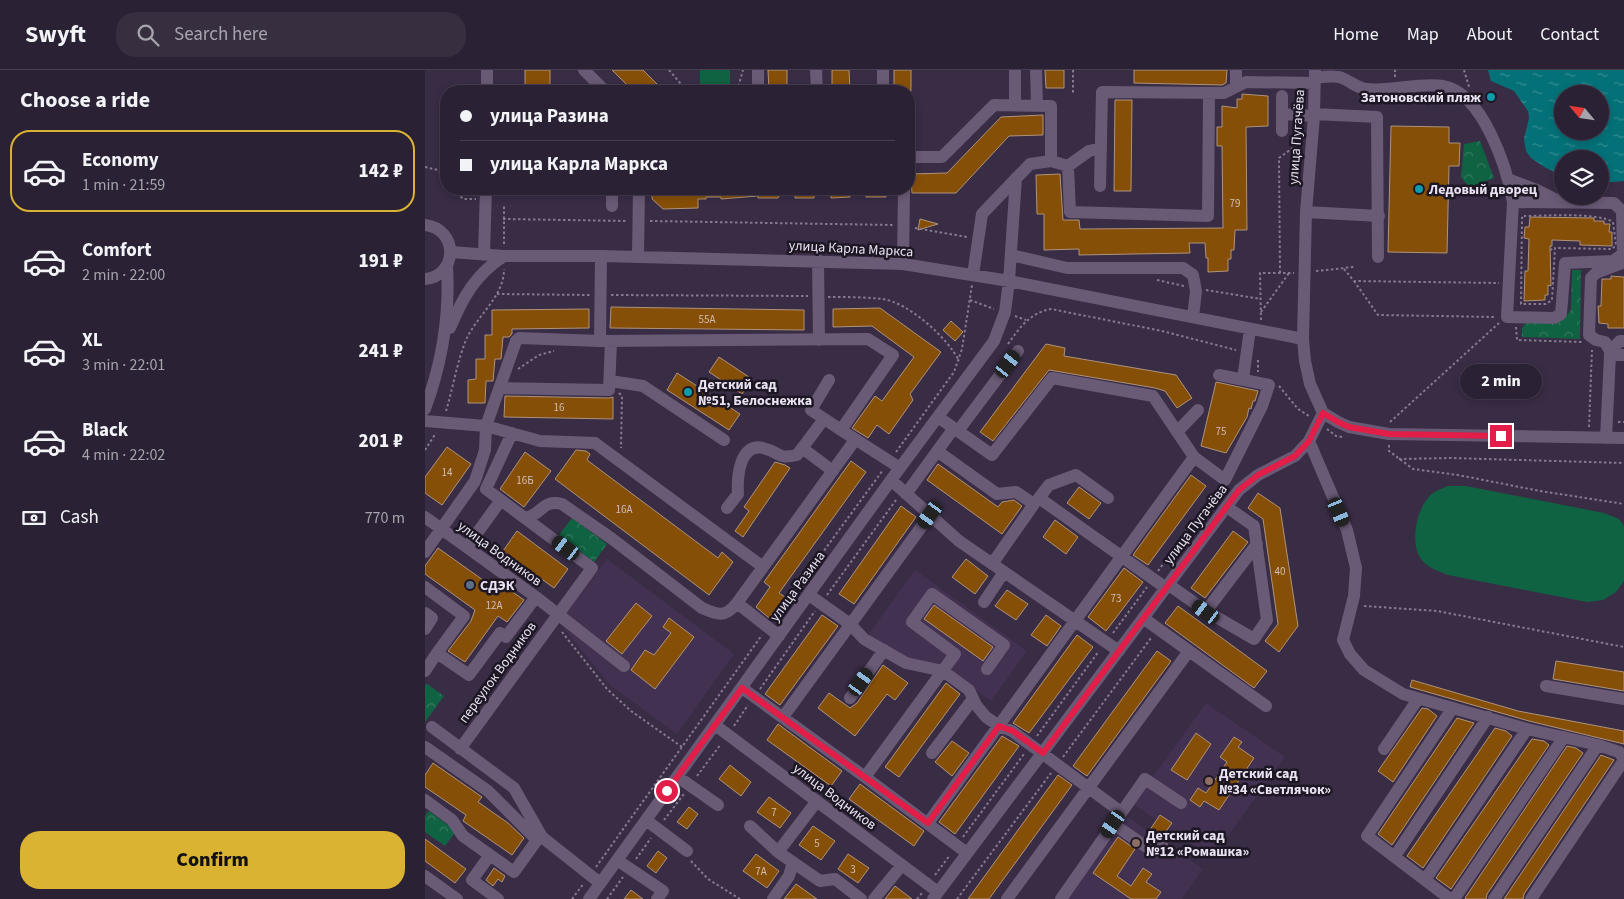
<!DOCTYPE html>
<meta charset="utf-8">
<style>
body{margin:0;font-family:"Source Sans 3",sans-serif;background:#372e40;color:#f1f3f6;height:100vh;display:flex;flex-direction:column;font-size:19px;white-space:nowrap}
*{box-sizing:border-box;margin:0}
p{font-size:16px;color:#a6a3ac}
.icon{flex:none;width:28px;height:28px;fill:none;stroke:currentColor;stroke-width:2;stroke-linecap:round;stroke-linejoin:round}
.map{position:relative;flex:1;overflow:hidden}
.panel{display:flex;flex-direction:column;background:#2b2134;width:425px}
.panel>*{flex:none}
.guide{position:absolute;left:15px;top:15px;width:475px;height:110px;border-radius:20px;box-shadow:0 2px 8px #0003,0 0 0 1px #473e4f;display:grid;align-content:center;height:110px;padding:0 20px;background:#2b2134}
.needle{width:32px;rotate:299deg}
.buttons{position:absolute;left:1129px;top:15px;display:grid;gap:10px}
.buttons a{display:grid;place-items:center;width:55px;height:55px;border-radius:50%;background:#2b2134;box-shadow:0 2px 8px #0003,0 0 0 1px #473e4f;font-size:25px}
.end{position:absolute;width:22px;height:22px;margin:-11px;border:6px solid #e11d48;background:#fff;box-shadow:0 0 0 2px #fff}
.from{border-radius:50%}
.bubble{position:absolute;height:35px;border-radius:18px;background:#2b2134;box-shadow:0 2px 8px #0003,0 0 0 1px #473e4f;font-size:16px;font-weight:800;line-height:35px;text-align:center}
.car{position:absolute;width:15px;height:30px;margin:-15px -8px;border-radius:6px;box-shadow:0 0 4px 1px #0007;background:linear-gradient(#222 24%,#8ab4d8 0 40%,#222 0 76%,#8ab4d8 0 86%,#222 0)}
.guide b{display:flex;align-items:center;gap:18px;height:48px;font-size:19px}
.guide b+b{border-top:1px solid #473e4f}
.guide i{width:12px;height:12px;background:#f1f3f6}
ul{padding:0;list-style:none}
li{display:flex;align-items:center;gap:15px;height:82px;margin:0 10px 8px;padding:0 10px;border:2px solid transparent;border-radius:20px}
li div{flex:1}
li b{display:block;font-size:19px}
li em{font-style:normal;font-weight:800}
li.on{border-color:#dab333}
li>.icon{width:45px;height:45px;stroke-width:1.5}
h2{padding:0 20px;font-size:22px;line-height:60px}
.pay{display:flex;align-items:center;gap:12px;height:55px;padding:0 20px;font-size:19px}
.pay p{margin-inline-start:auto}
.primary-button{display:flex;gap:10px;margin-top:auto;padding:10px 20px}
.primary-button a{flex:1;height:58px;border-radius:20px;background:#dab333;color:#111;font-size:20px;font-weight:800;line-height:58px;text-align:center}
header{display:flex;align-items:center;gap:30px;box-sizing:border-box;height:70px;padding:0 25px;background:#2b2134;border-bottom:1px solid #473e4f}
header strong{font-size:24px}
nav{display:flex;gap:28px;margin-inline-start:auto;font-size:18px}
.search{width:350px;height:45px;background:#372e40;display:flex;align-items:center;gap:12px;box-sizing:border-box;padding:0 18px;border-radius:20px;color:#a6a3ac;font-size:19px}
main{display:flex;flex:1;min-height:0}
.map>svg:first-child{display:block}
.built{fill:#423151}
.park{fill:url(#park-crowns)}
.pitch{fill:#106342}
.water{fill:url(#water-ripples);fill-rule:evenodd}
.building{fill:#864f08;stroke:#ae937b}
.lines{fill:none;stroke-linecap:round;stroke-linejoin:round}
.path{stroke:#857a90;stroke-width:2;stroke-dasharray:2.5 2.5;stroke-linecap:butt}
.minor{stroke:#695a76;stroke-width:12}
.route{stroke:#e11d48;stroke-width:6}
.culture-dot{fill:#0f9aa8;stroke:#1d1723;stroke-width:2}
.service-dot{fill:#5c6f8a;stroke:#1d1723;stroke-width:2}
.education-dot{fill:#8d6e63;stroke:#1d1723;stroke-width:2}
.labels{text-anchor:middle;stroke-width:5;stroke-linejoin:round;paint-order:stroke}
.number-label{font-size:11px;fill:#d1bdb8}
.poi-label{font-size:14px;font-weight:bold;fill:#eae2f2;stroke:#1d1723;text-anchor:start}
.street-label{font-size:14px;fill:#eae2f2;stroke:#1d1723}
</style>
<header>
<strong>Swyft</strong>
<div class="search"><svg class="icon" aria-label="search" viewBox="0 0 24 24"><circle cx="10" cy="10" r="6"/><path d="M15 15l6 6"/></svg>Search here</div>
<nav><a>Home</a><a>Map</a><a>About</a><a>Contact</a></nav>
</header>
<main>
<section class="panel">
<h2>Choose a ride</h2>
<ul>
<li class="on"><svg class="icon" aria-label="car" viewBox="0 0 24 24"><path d="M5 17H2v-5l4-1 3-4h7l3 4 3 1v5h-3M9 17h6M6 11h13"/><circle cx="7" cy="17" r="2"/><circle cx="17" cy="17" r="2"/></svg><div><b>Economy</b><p>1 min · 21:59</p></div><em>142 ₽</em></li>
<li><svg class="icon" aria-label="car" viewBox="0 0 24 24"><path d="M5 17H2v-5l4-1 3-4h7l3 4 3 1v5h-3M9 17h6M6 11h13"/><circle cx="7" cy="17" r="2"/><circle cx="17" cy="17" r="2"/></svg><div><b>Comfort</b><p>2 min · 22:00</p></div><em>191 ₽</em></li>
<li><svg class="icon" aria-label="car" viewBox="0 0 24 24"><path d="M5 17H2v-5l4-1 3-4h7l3 4 3 1v5h-3M9 17h6M6 11h13"/><circle cx="7" cy="17" r="2"/><circle cx="17" cy="17" r="2"/></svg><div><b>XL</b><p>3 min · 22:01</p></div><em>241 ₽</em></li>
<li><svg class="icon" aria-label="car" viewBox="0 0 24 24"><path d="M5 17H2v-5l4-1 3-4h7l3 4 3 1v5h-3M9 17h6M6 11h13"/><circle cx="7" cy="17" r="2"/><circle cx="17" cy="17" r="2"/></svg><div><b>Black</b><p>4 min · 22:02</p></div><em>201 ₽</em></li>
</ul>
<div class="pay"><svg class="icon" aria-label="cash" viewBox="0 0 24 24"><path d="M3 7h18v10H3z"/><circle cx="12" cy="12" r="2"/></svg>Cash<p>770 m</p></div>
<div class="primary-button"><a>Confirm</a></div>
</section>
<div class="map">
<svg width="1199" height="829" viewBox="0 0 1199 829">
<defs>
<pattern id="park-crowns" width="20" height="18" patternUnits="userSpaceOnUse" patternTransform="scale(1.25)"><rect width="20" height="18" fill="#106342"/><path d="M2 6a3 3 0 1 1 6 0M12 15a3 3 0 1 1 6 0" fill="none" stroke="#33795e"/></pattern>
<pattern id="water-ripples" width="26" height="14" patternUnits="userSpaceOnUse" patternTransform="scale(1.25)"><rect width="26" height="14" fill="#047178"/><path d="M2 4q2-2 4 0t4 0M15 11q2-2 4 0t4 0" fill="none" stroke="#358c92"/></pattern>
</defs>
<rect width="100%" height="100%" fill="#392c45"/>
<path class="built" d="M182,489L309,584L252,664L186,616L134,553Z
M490,500L602,581L566,631L518,596L483,588L443,565Z
M781,633L860,687L787,788L708,734Z
M701,746L778,799L757,829H642Z"/>
<path class="park" d="M1055,71L1069,108L1044,117L1036,107L1039,74Z
M1147,200H1156L1155,269L1097,267V258L1102,252L1139,249L1146,240Z
M147,448L182,474L169,492L134,465Z
M2,614L19,626L0,652V615Z
M4,741L31,761L20,776L0,762V746Z"/>
<path class="pitch" d="M275,0H305V21H275Z
M1023,416H1041L1179,443L1194,449L1199,456V511L1191,522L1178,530L1162,532L1023,505C1013,501 1003,498 996,489C984,472 992,435 1008,423C1012,420 1018,418 1023,416Z"/>
<path class="water" d="M1063,0H1199V111L1175,113V89H1138L1137,105L1121,98L1106,88L1101,81L1099,69L1104,48L1103,41L1089,21L1066,11ZM1138,24H1175V61H1138Z"/>
<path class="building" d="M100,0H125V21H100Z
M187,0H218L239,21H208Z
M343,0H362V21H344Z
M407,0H424L425,21H407Z
M469,0H486V21H469Z
M620,0H639V18H621Z
M709,0H802L801,13L797,15L709,13Z
M817,24L843,26V56L821,57L822,160H810L809,180H806V189H803V201L783,202V188H781L780,173H764L765,183L654,185V179L619,180V144H612L611,105L635,104L638,150H654L655,159L798,158L797,76H792V57H797V36L812,38V29H817Z
M690,30H707L706,121H689Z
M618,45V65L584,66L531,123H487L486,104L522,103L576,47Z
M966,56L1024,57V73H1035L1034,96H1024L1022,183L963,182Z
M227,119H354V126L353,128H333V126L296,129V127H281V129H273V138L238,139L227,129Z
M370,119H389V128H370Z
M406,119H425V127L406,128Z
M441,119H460L461,127H441Z
M1105,147L1169,148V151H1179V154H1185L1184,162H1187V176L1155,175V171L1127,170V176H1125L1126,216L1123,215V225H1120V230L1099,231L1100,201H1103L1104,169L1099,168L1100,157H1104Z
M495,149L513,154L493,160Z
M1186,206L1199,207V258H1183V254L1174,253L1173,236H1176L1177,209H1186Z
M186,237L379,240V260L185,258Z
M455,238L516,282L485,324L488,330L464,364L452,355L443,368L427,358L450,326L457,331L489,287L447,256L408,257V239Z
M164,239V258L87,259V264L84,267H78L76,289H70L68,311H61L60,333H43V310L51,309V289H60V265H67V240Z
M526,251L538,262L530,271L518,260Z
M621,274L640,278L639,286L751,305L767,328L752,338L740,321L730,318L624,300L568,371L555,362Z
M294,287L327,309L317,324L284,302Z
M252,303L315,344L304,360L242,320Z
M791,312L833,321L830,331H828L826,339L824,338L822,347L801,383L776,376Z
M80,326L184,328L188,327V349L79,347Z
M22,377L46,394L17,435L0,423V407Z
M151,380L161,381L165,384L162,390L293,488L297,482L308,492L284,525L130,409Z
M100,382L126,401L99,437L75,419Z
M426,391L441,402L354,523L360,527L344,548L331,537L345,517L339,512Z
M350,392L360,395L365,398L318,467L310,461L324,441L319,437Z
M513,394L573,437L577,432L589,430L597,436L577,464L502,410Z
M766,405L781,416L723,495L708,485Z
M654,417L676,433L664,449L642,433Z
M833,423L855,438L873,556L854,582L840,571L853,554L838,449L823,438Z
M476,436L491,447L429,534L414,524Z
M630,450L653,467L641,484L618,467Z
M92,461L143,499L129,518L78,481Z
M808,461L823,472L780,528L766,518Z
M13,478L72,520L76,514L99,530L82,552L73,546L40,592L23,581L46,551L50,540L0,504V496Z
M541,489L563,506L550,524L527,507Z
M699,498L718,512L681,561L663,547Z
M582,520L603,534L591,550L570,536Z
M211,533L227,546L197,584L181,571Z
M509,535L568,577L558,591L499,549Z
M753,536L842,601L829,618L740,553Z
M397,545L413,556L355,635L340,624Z
M621,545L636,556L622,576L606,565Z
M244,548L269,567L230,619L206,600L220,580L229,585L246,563L238,557Z
M652,565L668,577L604,663L588,653Z
M732,581L746,591L662,706L648,696Z
M1131,591L1199,602V621L1128,609Z
M458,595L483,613L470,630L462,624L430,666L393,638L404,623L425,638L432,633Z
M987,610L1093,641L1199,661V674L1104,651L985,617Z
M521,613L535,624L474,707L460,697Z
M997,638L1003,639L1012,646L968,712L953,701Z
M1032,648L1049,653L967,775L953,764Z
M353,654L417,701L406,716L342,670Z
M1070,658L1081,661L1087,666L998,798L982,786Z
M771,663L786,674L762,710L746,700Z
M577,666L594,676L530,764L514,752Z
M809,667L817,672L813,677L829,688L794,740L779,731L775,737L765,730L773,718L781,723L802,692L795,687Z
M1107,669L1119,671L1124,675L1026,819L1011,808Z
M527,671L544,683L527,706L510,692Z
M1142,676L1151,678L1158,683L1062,824L1061,829H1041L1040,828Z
M1176,685L1189,690L1099,824L1098,829H1079Z
M8,693L57,727L53,732L83,753L99,768L87,785L38,751L41,745L0,717V705Z
M305,695L326,712L316,726L294,709Z
M633,705L647,715L564,829H543Z
M435,714L499,761L489,776L424,729Z
M344,727L366,743L355,758L332,742Z
M264,737L273,744L262,759L252,752Z
M735,745L747,753L737,767L730,770L722,764Z
M388,756L410,771L396,790L374,775Z
M693,767L710,779L692,806L706,816L718,798L727,804L721,812L736,822L731,829H706L668,803Z
M0,769L41,799L30,813L0,791Z
M233,781L242,788L231,803L222,796Z
M331,784L354,801L342,818L318,801Z
M423,784L444,798L433,813L413,799Z
M69,798L80,806L77,812L73,809L68,816L61,810Z
M371,814L392,829H359Z
M470,816L487,829H460Z
M206,820L218,829H199Z"/>
<g class="lines">
<path class="path" d="M244,0L262,21
M648,0V23
M1039,0L1044,17
M970,7V0
M312,21L318,0
M0,97L13,100L21,110
M29,119L38,129H51
M1099,146C1120,146 1172,142 1188,152L1191,175L1187,179L1130,178L1127,230L1121,234H1096L1097,148Z
M78,149L203,151
M225,151L468,155
M490,158L542,167
M79,174V134
M1125,180L1130,178
M919,199L929,211L1074,213
M891,201L929,197
M855,203L854,88L876,72
M732,210L759,216
M929,211L953,245L1071,247
M781,220L836,229
M72,224L166,225
M186,225L383,226
M403,227C421,227 440,227 457,229C483,232 523,268 534,291
M545,230L569,239
M836,242L864,203
M590,246L601,250
M836,250L835,203H869
M1091,257L1092,270L1157,272
M583,274C595,257 605,243 626,239L737,261L811,280
M833,290V302
M93,299L114,285L129,281
M854,316L873,339L884,346
M194,323L197,326L196,378
M21,341C28,318 32,292 41,270C52,245 79,227 79,199
M965,352L1074,253
M1193,352H1199
M1164,357L1167,280
M902,359L911,366L917,367
M964,375V381L988,399L1033,405L1115,421L1199,434
M0,380L11,363
M471,382L529,302L537,279L547,215
M974,389L1026,388L1199,393
M733,501L794,418
M402,525L471,430
M939,536L1012,541L1199,577
M349,549L458,400
M137,562L182,619L206,641L257,677
M688,563L722,517
M335,619L390,541
M309,656L323,635
M612,666L674,581
M638,687L726,568
M272,706L296,674
M239,750L259,724
M538,767L599,684
M211,789L226,768
M266,791L283,809L315,829
M171,797L337,565
M510,805L525,785
M147,829L159,813
M182,829L198,807
M492,829L497,823
M532,829L626,703"/>
<path class="minor" d="M159,0L180,21
M333,0V21
M391,0L392,21
M458,0V21
M590,0V35
M611,0L612,35
M890,8C898,7 909,5 917,8C925,11 932,18 941,19C966,22 994,12 1018,16C1058,23 1082,98 1088,132L1189,133L1197,141L1198,184L1188,191L1140,193L1136,244L1129,248L1082,247L1088,132
M811,17V0
M62,21V0
M857,44L889,46
M889,44L952,47L953,187
M857,61V26
M484,87H517L569,35L626,36V91L643,96L664,81L676,78
M643,96L645,142L783,146L784,23
M1083,109L1112,120L1134,131
M675,116L677,22L799,23L821,12L890,13
M187,119V136
M881,142L954,146
M0,155C34,159 33,206 0,209
M26,182L79,186H176L478,194L584,211L878,269
M59,184L61,119
M586,185L642,198H758L768,205L771,221L768,247
M176,186L175,271L443,269L468,285L416,360L475,398
M213,187L214,119
M393,190L394,270
M478,194L479,119
M548,205L557,144L605,94L626,91
M25,258C38,227 50,205 79,186
M1185,281L1195,271H1199
M1185,285V281L1180,272L1171,270L1164,265L1166,208L1171,203L1195,194
M818,309L825,259
M404,310L386,340L416,360
M185,311L218,316L299,370
M75,318L184,320L186,271
M0,339C17,293 25,246 22,196
M898,343L913,352L924,357L964,364L1199,368
M513,347L567,385L627,308L728,326L769,387L800,410L837,336L844,315L794,305
M0,351L61,356L115,371L170,373L338,497
M533,361L593,281
M752,362L773,340
M1181,368L1185,285H1199
M884,371L922,460L931,498L929,526L918,570L925,584L939,600L978,624L1102,659L1173,675L1194,682L1199,689
M377,378L408,401
M512,381L572,424L591,422L609,434L567,494
M466,410L534,471L694,581
M481,424L529,358
M683,428L651,405L624,415L614,428L741,518
M302,438L313,424C312,409 314,372 338,378C356,382 351,390 372,385L399,349
M0,447L111,527L199,596
M100,448C117,445 117,429 137,434L186,468L277,538C293,545 300,548 312,533
M42,477L76,430
M0,482L50,411L60,380L61,356L91,271L94,268L175,271
M744,515L781,541L832,474
M0,517L39,546L12,583L44,605L75,563L81,567L111,527
M384,525L425,554L439,569L481,593L518,601L544,620L551,635L561,647L574,656L587,661L696,742
M559,532L579,502
M781,541L829,569L842,550L829,456L802,437
M0,543L7,548L0,559
M718,548L841,636
M354,566L312,533L430,370
M0,601L12,583
M1121,616L1199,629
M317,618L440,707L530,584L487,552L507,524L579,575L562,599
M425,628L459,580
M358,647L505,445
M290,655L513,822
M7,657L89,718L117,767L175,813
M0,677L63,721L112,770L89,802L38,766L27,750L0,730
M35,679L167,498L61,419L87,363
M959,679L993,629
M507,683L548,629
M253,707L293,735
M440,707L542,783
M221,750L262,781
M503,753L769,387
M688,754L729,782L737,775
M325,756L353,782L395,811L410,809L436,829
M353,782L392,731
M65,785L47,810L73,829
M970,786L1063,647
M192,790L238,821L232,829
M0,806L32,829
M1000,810L1102,659
M164,829L466,410L569,271L580,242L584,211L591,108
M348,829L364,806L368,792
M449,829L477,795
M508,829L814,420L833,405L870,386L884,371L898,343L885,314L880,291L878,269L881,142L889,46L890,0
M582,829L764,581
M636,829L720,709L756,733
M1025,829L942,766L1027,639
M1029,829L1139,667
M1069,829L1173,675
M1106,829L1199,690"/>
</g>
<g class="lines">
<path class="route" d="M242,721L317,618L503,753L574,656L588,661L618,683L814,420L833,405L870,386L884,371L898,343L913,352L924,357L964,364L1076,366"/>
</g>
<g class="culture-dot">
<circle cx="1066" cy="27" r="5"/>
<circle cx="994" cy="119" r="5"/>
<circle cx="263" cy="322" r="5"/>
</g>
<circle class="service-dot" cx="45" cy="515" r="5"/>
<g class="education-dot">
<circle cx="784" cy="711" r="5"/>
<circle cx="711" cy="773" r="5"/>
</g>
<g class="labels">
<g class="number-label">
<text x="810" y="137">79</text>
<text x="282" y="253">55А</text>
<text x="134" y="341">16</text>
<text x="796" y="365">75</text>
<text x="22" y="406">14</text>
<text x="100" y="414">16Б</text>
<text x="199" y="443">16А</text>
<text x="855" y="505">40</text>
<text x="691" y="532">73</text>
<text x="69" y="539">12А</text>
<text x="349" y="746">7</text>
<text x="392" y="777">5</text>
<text x="428" y="803">3</text>
<text x="336" y="805">7А</text>
</g>
<g class="poi-label">
<text x="1056" y="32" text-anchor="end">Затоновский пляж</text>
<text x="1004" y="124">Ледовый дворец</text>
<text x="273" y="319">Детский сад<tspan x="273" dy="16">№51, Белоснежка</tspan></text>
<text x="55" y="520">СДЭК</text>
<text x="794" y="708">Детский сад<tspan x="794" dy="16">№34 «Светлячок»</tspan></text>
<text x="721" y="770">Детский сад<tspan x="721" dy="16">№12 «Ромашка»</tspan></text>
</g>
<g class="street-label">
<text transform="translate(871 67) rotate(-86)" y="5">улица Пугачёва</text>
<text transform="translate(426 178) rotate(3)" y="5">улица Карла Маркса</text>
<text transform="translate(770 454) rotate(-53)" y="5">улица Пугачёва</text>
<text transform="translate(75 483) rotate(36)" y="5">улица Водников</text>
<text transform="translate(372 516) rotate(-54)" y="5">улица Разина</text>
<text transform="translate(72 602) rotate(-54)" y="5">переулок Водников</text>
<text transform="translate(410 726) rotate(37)" y="5">улица Водников</text>
</g>
</g>
</svg>
<div class="buttons">
<a><svg class="needle" viewBox="-14 -14 28 28"><path d="M0-13l5 13h-10z" fill="#e53935"/><path d="M0 13l5-13h-10z" fill="#a6a3ac"/></svg></a>
<a><svg class="icon" aria-label="layers" viewBox="0 0 24 24"><path d="M12 4l9 5-9 5-9-5zM3 14l9 5 9-5"/></svg></a>
</div>
<i class="end from" style="left:242px;top:721px"></i>
<i class="end" style="left:1076px;top:366px"></i>
<div class="bubble" style="left:1035px;top:294px;width:82px">2 min</div>
<i class="car" style="left:583px;top:294px;rotate:37deg"></i>
<i class="car" style="left:914px;top:442px;rotate:157deg"></i>
<i class="car" style="left:505px;top:445px;rotate:216deg"></i>
<i class="car" style="left:141px;top:478px;rotate:307deg"></i>
<i class="car" style="left:781px;top:542px;rotate:306deg"></i>
<i class="car" style="left:436px;top:612px;rotate:36deg"></i>
<i class="car" style="left:688px;top:754px;rotate:215deg"></i>
<div class="guide">
<b><i class="from"></i>улица Разина</b>
<b><i></i>улица Карла Маркса</b>
</div>
</div>
</main>
